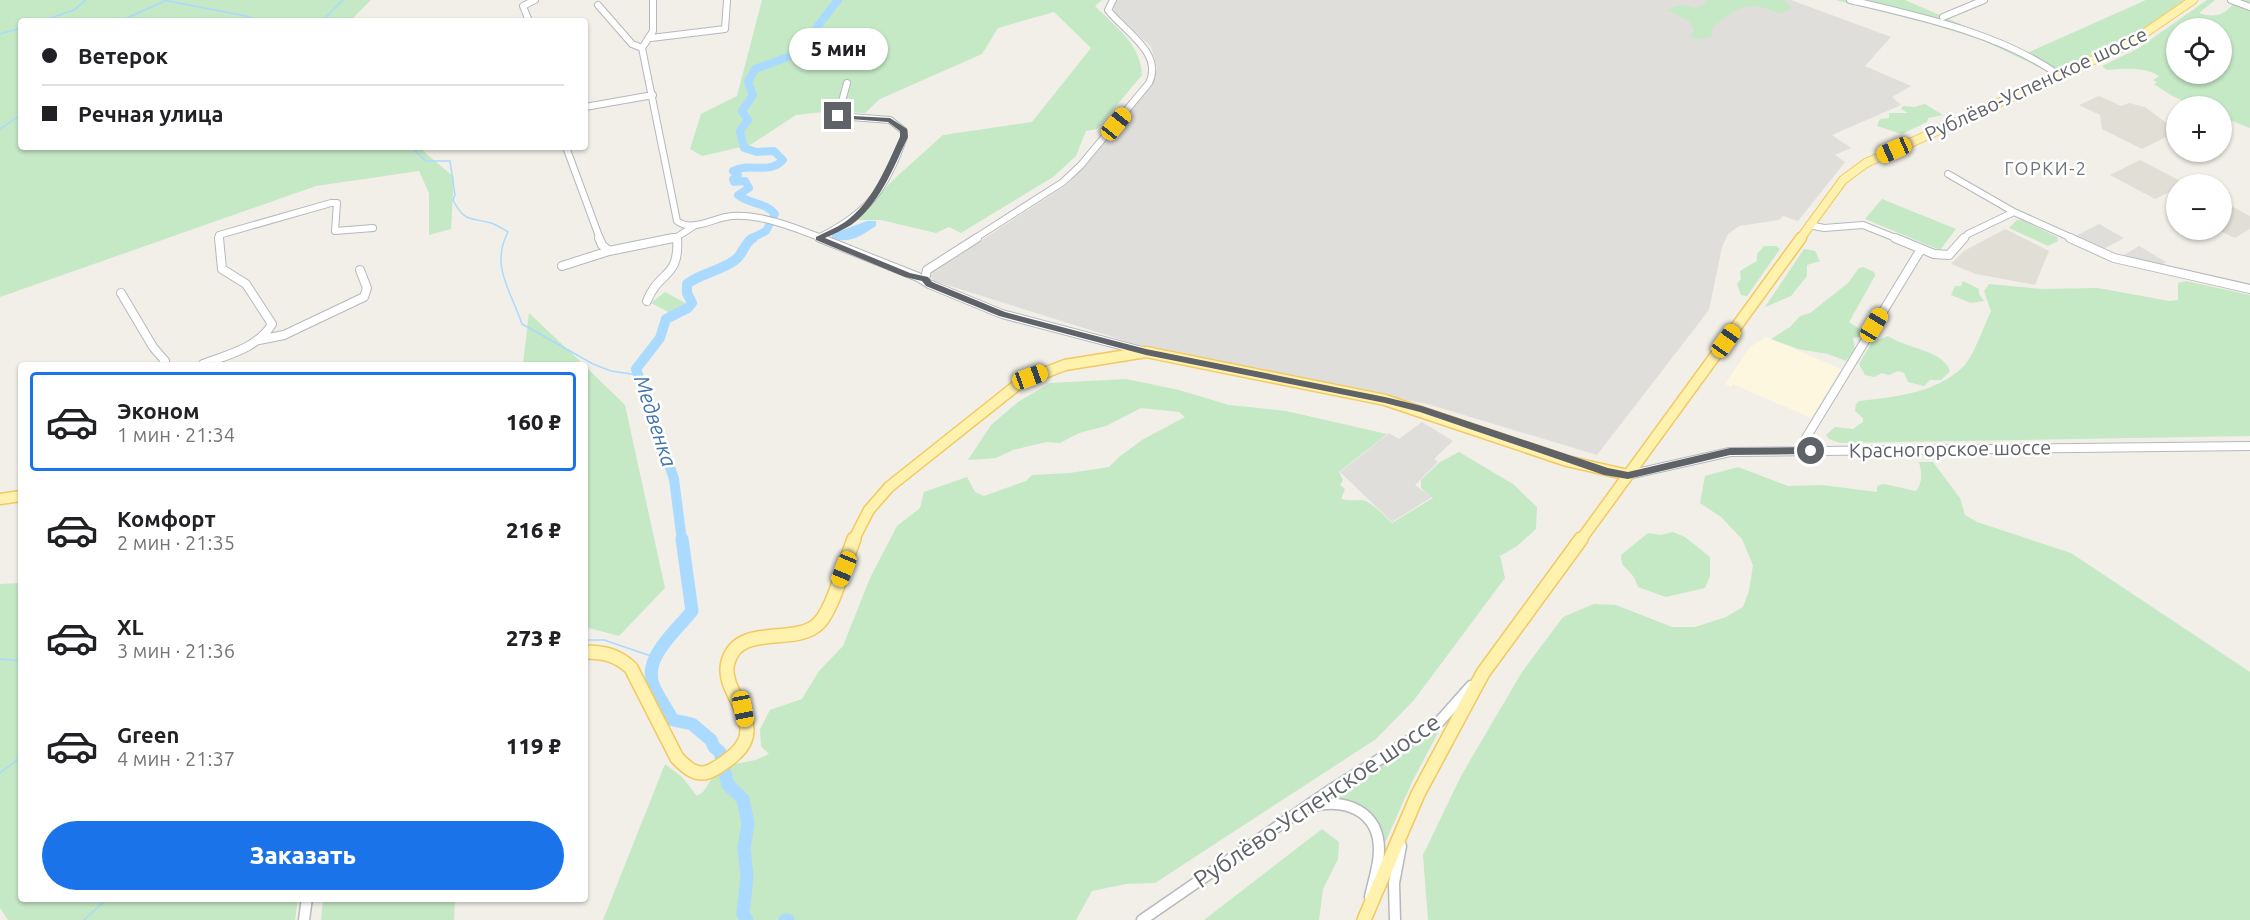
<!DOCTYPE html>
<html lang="ru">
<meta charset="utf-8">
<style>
body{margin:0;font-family:Ubuntu,sans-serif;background:#f6f6f6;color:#202124;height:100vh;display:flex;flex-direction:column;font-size:22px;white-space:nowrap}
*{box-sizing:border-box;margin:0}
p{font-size:20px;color:#757577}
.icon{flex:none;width:33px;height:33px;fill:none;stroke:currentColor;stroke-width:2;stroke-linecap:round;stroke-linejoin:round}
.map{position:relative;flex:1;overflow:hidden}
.drawer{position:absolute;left:18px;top:362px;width:570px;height:540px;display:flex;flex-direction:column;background:#fff;border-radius:6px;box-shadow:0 2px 4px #0004}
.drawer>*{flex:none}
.top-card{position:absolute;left:18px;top:18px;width:570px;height:132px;border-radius:6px;box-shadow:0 2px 4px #0004;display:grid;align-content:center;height:132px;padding:0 24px;background:#fff}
.buttons{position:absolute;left:2166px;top:18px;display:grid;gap:12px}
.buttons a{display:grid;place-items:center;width:66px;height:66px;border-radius:50%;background:#fff;box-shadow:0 2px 4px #0004;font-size:30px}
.end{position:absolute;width:27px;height:27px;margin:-14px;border:8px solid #5f6368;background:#fff;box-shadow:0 0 0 3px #fff}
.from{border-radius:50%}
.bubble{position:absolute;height:42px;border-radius:21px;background:#fff;box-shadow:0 2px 4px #0004;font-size:20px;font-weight:800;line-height:42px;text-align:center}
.car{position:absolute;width:18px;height:36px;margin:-18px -9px;border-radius:8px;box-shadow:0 0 4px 2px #0007;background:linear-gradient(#f5c518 24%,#345 0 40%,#f5c518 0 76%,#345 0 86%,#f5c518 0)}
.top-card b{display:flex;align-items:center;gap:21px;height:57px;font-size:22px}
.top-card b+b{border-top:2px solid #e0e0e0}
.top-card i{width:15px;height:15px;background:#202124}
ul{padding:10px 0 0;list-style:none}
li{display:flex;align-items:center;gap:18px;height:99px;margin:0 12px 9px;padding:0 12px;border:3px solid transparent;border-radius:6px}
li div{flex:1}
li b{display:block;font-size:22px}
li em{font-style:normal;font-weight:800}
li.active{border-color:#1a73e8}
li>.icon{width:54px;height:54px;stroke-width:1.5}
.action{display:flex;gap:12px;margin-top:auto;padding:12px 24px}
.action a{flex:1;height:69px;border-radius:36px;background:#1a73e8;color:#fff;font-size:24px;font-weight:800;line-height:69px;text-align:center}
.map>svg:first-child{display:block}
.commercial{fill:#fef7e0}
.industrial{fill:#e0deda}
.education{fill:#e1ded6}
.green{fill:#c5e8c5;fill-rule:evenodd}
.water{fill:#aadaff}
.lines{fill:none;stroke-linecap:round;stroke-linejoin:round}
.stream{stroke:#aadaff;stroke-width:1.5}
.river-far2{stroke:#aadaff;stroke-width:8}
.river-far1{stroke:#aadaff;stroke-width:10}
.river{stroke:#aadaff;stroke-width:13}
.minor-far2-casing{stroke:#b5b8bc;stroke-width:8}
.minor-far1-casing{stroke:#b5b8bc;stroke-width:10}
.minor-casing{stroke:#b5b8bc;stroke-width:13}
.major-far2-casing{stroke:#f2c960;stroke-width:10}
.major-far1-casing{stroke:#f2c960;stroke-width:13}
.major-casing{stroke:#f2c960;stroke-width:16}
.minor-far2{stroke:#fff;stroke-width:6}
.minor-far1{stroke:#fff;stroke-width:8}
.minor{stroke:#fff;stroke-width:10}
.major-far2{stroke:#fff2af;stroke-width:8}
.major-far1{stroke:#fff2af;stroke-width:10}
.major{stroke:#fff2af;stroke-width:13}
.route{fill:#5f6368}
.labels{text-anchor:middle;stroke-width:5;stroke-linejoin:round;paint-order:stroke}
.far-quarter-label{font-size:18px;letter-spacing:1.5px;fill:#70757a;stroke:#fff}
.street-label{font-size:20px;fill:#5f6368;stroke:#fff}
.water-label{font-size:21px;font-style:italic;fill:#4174aa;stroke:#fff}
.near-street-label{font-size:24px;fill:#5f6368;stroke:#fff}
</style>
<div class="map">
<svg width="2250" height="920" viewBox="0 0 2250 920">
<rect width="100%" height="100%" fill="#f1efe8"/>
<path class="commercial" d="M1766,337L1841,369L1811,418L1733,384L1731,387L1725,384L1750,347Z"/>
<path class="industrial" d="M1117,0H1791L1891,37L1865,66L1911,86L1892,97L1901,105L1832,135L1851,148L1835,155L1845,162L1798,221L1783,216L1779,220L1739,226L1728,234L1722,247L1709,310L1597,455L1427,404L1167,354L934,281L930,276L934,271L1068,184L1121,123L1154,80L1157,68L1151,47L1114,11V2Z
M2099,224L2124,238L2100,251L2074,237Z
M2139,246L2166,262L2159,266L2136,261L2124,255Z
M1422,422L1453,441L1434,459L1438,462L1415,485L1432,497L1392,522L1340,472L1389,433L1399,439Z"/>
<path class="education" d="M2099,96L2121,106L2129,103L2145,107L2176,130V132L2142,149L2102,129L2100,115L2079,105Z
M2140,160L2186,184H2176V189L2155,199L2110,175Z
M2222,201L2250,216V229L2235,238L2218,230H2222Z
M2005,229L2049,251L2035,285L1976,274L1951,264L1964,251Z"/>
<path class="green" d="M0,0H371L350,21H21V147H426L423,151L454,177L451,229L429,235V193L419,171L316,186L0,297Z
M762,0H1102L1095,6C1116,27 1141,45 1142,75L1097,129L1086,131L1076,156L1053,177L961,233L949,227L936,233L881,220H854L893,180L943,135L1032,122L1091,48L1054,12L998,28L982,54L880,99L865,113L832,111L796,115L750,145L702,156L690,149L701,114L737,96Z
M1707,0H1783L1792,7L1781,14C1748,0 1740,5 1713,27L1712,36L1701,39L1690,38L1694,30L1690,22L1667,10C1677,5 1685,4 1696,8L1703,5Z
M1836,0H1905L2027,53L2146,0H2184L2120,46L2075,66L2049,72L1982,40L1930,24Z
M2207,0H2215L2199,13C2215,19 2228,14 2235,0H2250V128L2222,117V106C2190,106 2180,102 2154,84L2157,82L2153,80L2159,76C2147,67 2122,68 2107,70L2102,66L2137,49ZM2176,28H2222V74H2176Z
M1925,104L1943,115L1928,118L1927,122L1902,134L1877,126L1880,119L1889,118V113H1908L1901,109L1903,106L1915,107Z
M1882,199L1956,229L1940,250L1865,219Z
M2017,220H2022L2057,237L2058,241L2048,246L2009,228Z
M1764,246H1776L1780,249L1747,296L1741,295L1737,284L1741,279L1740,271L1757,261V254Z
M1804,249L1815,251L1820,261L1807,265V276L1791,296L1765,307Z
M1863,267L1874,272L1875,276L1849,322L1864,332L1863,336L1853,338L1855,349L1846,361L1828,354L1798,349L1771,339L1790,327L1800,316L1810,313L1848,283L1859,268Z
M1963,281L1979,289V294L1984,301L1971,303L1951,295L1955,286H1961Z
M2186,281L2250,295V436L1840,443L1829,439L1826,435L1835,427L1853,429L1863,422V418L1855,411L1856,404L1859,401C1895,397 1937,393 1964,366C1974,355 1984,326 1991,311L1984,291L1989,284L2041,289L2098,288L2169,301L2178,300V283Z
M665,292L687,304L672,314L651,303Z
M529,313L583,364H523Z
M1888,336C1906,349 1942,349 1950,371L1941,380H1930L1924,386L1908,382L1904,373L1898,371L1889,375L1882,373L1874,377L1865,375L1859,364L1872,342Z
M585,366L625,405L665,588L619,636L585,627Z
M1126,379L1179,390L1229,405L1286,411L1387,434L1339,472L1343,480L1340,485L1345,489L1341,499C1348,501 1353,500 1360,500C1371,500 1384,516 1392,523L1433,498L1421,488V480L1440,462L1459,452L1513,484L1537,507L1536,529L1517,546L1500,556L1505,578L1414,700L1376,739L1155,883L1126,884L1092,891L1076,920H603L665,764L682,777L697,796L703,792L711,780L735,764L756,760L769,754L761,746L760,729L770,710L802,699L819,671L843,646L870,578L897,526L920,508L924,492L967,477L975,492L984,496L1026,481L1032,475L1070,473L1109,467L1119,457L1142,440L1185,417L1179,412L1141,408L1106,426L1079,433L1060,443L1046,442L1013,450L996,458L968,460L991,425L1018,402L1050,383Z
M1919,462H1933L1960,498L1965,515L1977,522L2071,553L2250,672V920H1428L1423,855L1461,776L1522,672L1563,617L1594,604L1616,605L1672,627H1695L1726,617L1743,607L1749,591L1753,565L1742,539L1721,517L1700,503L1705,476L1738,467L1788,486L1822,485L1877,492V486L1884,484L1916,491C1923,482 1922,473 1919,462Z
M1673,532L1685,537L1710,557V576L1705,588L1666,597L1638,587L1634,577L1622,564L1621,555L1648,533L1661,535Z
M21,583V898L298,899L295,920H8L0,908V584Z
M1441,727L1413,780L1384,845C1381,815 1360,799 1331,797Z
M1322,829L1339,842L1338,859L1323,889L1319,920H1204Z
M323,899H455L454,920H321Z"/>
<path class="water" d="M867,221H876V226C862,235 849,245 832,238V234Z"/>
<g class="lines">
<path class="stream" d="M163,0L246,16L258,21
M42,21L74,10L86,0
M120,21L163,2
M322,21L343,0
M0,34L21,28
M0,129L21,115
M419,147L415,151L426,161H450L455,195L453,200C465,223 470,217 491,223C497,225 503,229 508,232C490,266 511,291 522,324L593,364L611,371L638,375
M585,640H604L654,657
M0,659L21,661
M0,773L21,757
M84,920L108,898"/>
<path class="river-far2" d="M750,239L766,231L775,214C765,202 751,205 738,195L749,188L745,181L734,182L733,179L738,175L733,171C750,162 769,175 783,160L774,151L757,152L744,148L740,131L748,120L742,111L753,95L748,82L755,69L796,54L838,0"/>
<path class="river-far1" d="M682,541L674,479L636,369L660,338L666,319L688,308L692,303L687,293V284C701,273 721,271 735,260C743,255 744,243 753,238"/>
<path class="river" d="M682,539L692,611C676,631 641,659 654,687C659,698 667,709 673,720L692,724L711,740L714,747L720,752L728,785L743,799L748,824L744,848L747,876L743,914L747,920
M785,920H788"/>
<defs>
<path id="minor-far2" d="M653,0V31L642,48L677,221C692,233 715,217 732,216C762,214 796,228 824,239
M1850,0C1918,16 2003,34 2060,76
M2231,0L2250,7
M598,5L632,44L642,48
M1943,17L1984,0
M529,21L523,6L535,0
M651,38L725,29L727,0
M585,107L653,95
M566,147L600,239
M1948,174L2014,212
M1809,225L1824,228L1863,225L1898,239
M677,237V239
M818,238C868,214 886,189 904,137V131L890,120L838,116L847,83
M219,239V235L331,203H337L335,231L373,228
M665,239L677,237L694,226
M974,239L1063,182L1081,165L1149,83C1164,53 1123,30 1108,10L1113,0
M1963,239L1968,234L2014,212L2074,239"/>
<path id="minor-far1" d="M599,238L602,245L609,251L673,238
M820,238L918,277L929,284L1002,314L1146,352
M1895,238L1934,254L1949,255L1964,238
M2070,238L2114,258L2250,289
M562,266L609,251
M925,279L927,270L977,238
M121,293L153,347L165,361L163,364
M647,301C659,270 680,279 677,238
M259,340L284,335L364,297L367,288L360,270
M203,364C227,355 258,348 272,324L246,284L222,269L219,238
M1798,451L1921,249
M1628,475L1730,452L2250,446"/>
<path id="minor" d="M1313,806C1347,798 1379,812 1379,850C1379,866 1373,882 1370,897
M304,920L307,898
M1142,920L1329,791L1439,722L1471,686
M1395,920L1394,883L1401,846"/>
<path id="major-far2" d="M1800,239L1843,180L1866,163L2129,44L2193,0"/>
<path id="major-far1" d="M0,499L21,496
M853,541L869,510L889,487L1021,382L1065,365L1146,352L1385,400L1567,461L1628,475
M1580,541L1801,238"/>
<path id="major" d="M585,652C604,652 617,655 631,668L677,758C686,767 695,776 708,772C718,768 727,761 735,754C769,723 719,693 728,662C739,622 796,647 819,623C834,607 845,561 854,539
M1364,920L1418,794L1483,673L1581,539"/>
</defs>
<use href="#minor-far2" class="minor-far2-casing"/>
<use href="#minor-far1" class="minor-far1-casing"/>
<use href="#minor" class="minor-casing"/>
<use href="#major-far2" class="major-far2-casing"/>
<use href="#major-far1" class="major-far1-casing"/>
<use href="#major" class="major-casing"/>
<use href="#minor-far2" class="minor-far2"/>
<use href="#minor-far1" class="minor-far1"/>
<use href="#minor" class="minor"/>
<use href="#major-far2" class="major-far2"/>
<use href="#major-far1" class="major-far1"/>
<use href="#major" class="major"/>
</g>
<path class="route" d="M835,115L890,118L907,129L908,137C893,168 880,204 851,225C843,230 833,234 825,238L910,273L928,277L932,282L1005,312L1146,349L1385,397L1422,406L1608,468L1628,472L1730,448L1811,447L1815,451L1811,454L1730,455L1628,479L1604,475L1420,412L1385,403L1146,355L999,316L926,286L922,281L905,277L816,240V237C825,232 836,228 845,222C873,202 886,167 900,137V131L888,122L838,118Z"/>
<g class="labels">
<g class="far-quarter-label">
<text x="2046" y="175">ГОРКИ-2</text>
</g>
<g class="street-label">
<text transform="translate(2036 84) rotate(-25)" y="7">Рублёво-Успенское шоссе</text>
<text transform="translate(1950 449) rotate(-1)" y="7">Красногорское шоссе</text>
</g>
<g class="water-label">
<text transform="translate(655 421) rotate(72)" y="7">Медвенка</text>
</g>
<g class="near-street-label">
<text transform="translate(1317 801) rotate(-34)" y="8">Рублёво-Успенское шоссе</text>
</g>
</g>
</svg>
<div class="buttons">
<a><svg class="icon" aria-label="locate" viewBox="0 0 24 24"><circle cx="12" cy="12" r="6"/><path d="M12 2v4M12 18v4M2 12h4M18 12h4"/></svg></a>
<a>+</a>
<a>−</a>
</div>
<i class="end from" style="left:1811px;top:451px"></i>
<i class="end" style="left:838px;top:116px"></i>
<div class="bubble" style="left:789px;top:28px;width:99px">5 мин</div>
<i class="car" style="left:1116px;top:124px;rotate:39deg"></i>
<i class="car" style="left:1894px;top:150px;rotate:246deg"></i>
<i class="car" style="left:1874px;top:325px;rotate:31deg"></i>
<i class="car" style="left:1726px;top:341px;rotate:35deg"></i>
<i class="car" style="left:1030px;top:377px;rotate:70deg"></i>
<i class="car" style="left:844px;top:569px;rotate:202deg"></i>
<i class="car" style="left:743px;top:709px;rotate:169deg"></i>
<div class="top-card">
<b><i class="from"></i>Ветерок</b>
<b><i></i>Речная улица</b>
</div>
<section class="drawer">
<ul>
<li class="active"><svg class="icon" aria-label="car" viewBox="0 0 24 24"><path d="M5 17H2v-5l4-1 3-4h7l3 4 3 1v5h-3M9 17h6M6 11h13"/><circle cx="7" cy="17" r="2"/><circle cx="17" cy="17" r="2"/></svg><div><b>Эконом</b><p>1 мин · 21:34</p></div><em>160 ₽</em></li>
<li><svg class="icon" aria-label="car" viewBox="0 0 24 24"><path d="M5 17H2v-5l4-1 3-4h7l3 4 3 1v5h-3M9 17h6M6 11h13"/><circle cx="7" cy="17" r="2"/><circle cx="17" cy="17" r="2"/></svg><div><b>Комфорт</b><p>2 мин · 21:35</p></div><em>216 ₽</em></li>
<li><svg class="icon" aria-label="car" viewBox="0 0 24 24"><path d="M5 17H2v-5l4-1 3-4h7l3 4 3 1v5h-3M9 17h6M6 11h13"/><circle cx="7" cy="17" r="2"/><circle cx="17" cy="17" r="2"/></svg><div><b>XL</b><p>3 мин · 21:36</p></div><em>273 ₽</em></li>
<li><svg class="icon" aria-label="car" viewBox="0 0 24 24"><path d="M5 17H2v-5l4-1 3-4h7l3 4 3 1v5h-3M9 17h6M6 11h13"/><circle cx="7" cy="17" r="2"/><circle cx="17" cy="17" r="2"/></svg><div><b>Green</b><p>4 мин · 21:37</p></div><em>119 ₽</em></li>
</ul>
<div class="action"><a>Заказать</a></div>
</section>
</div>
